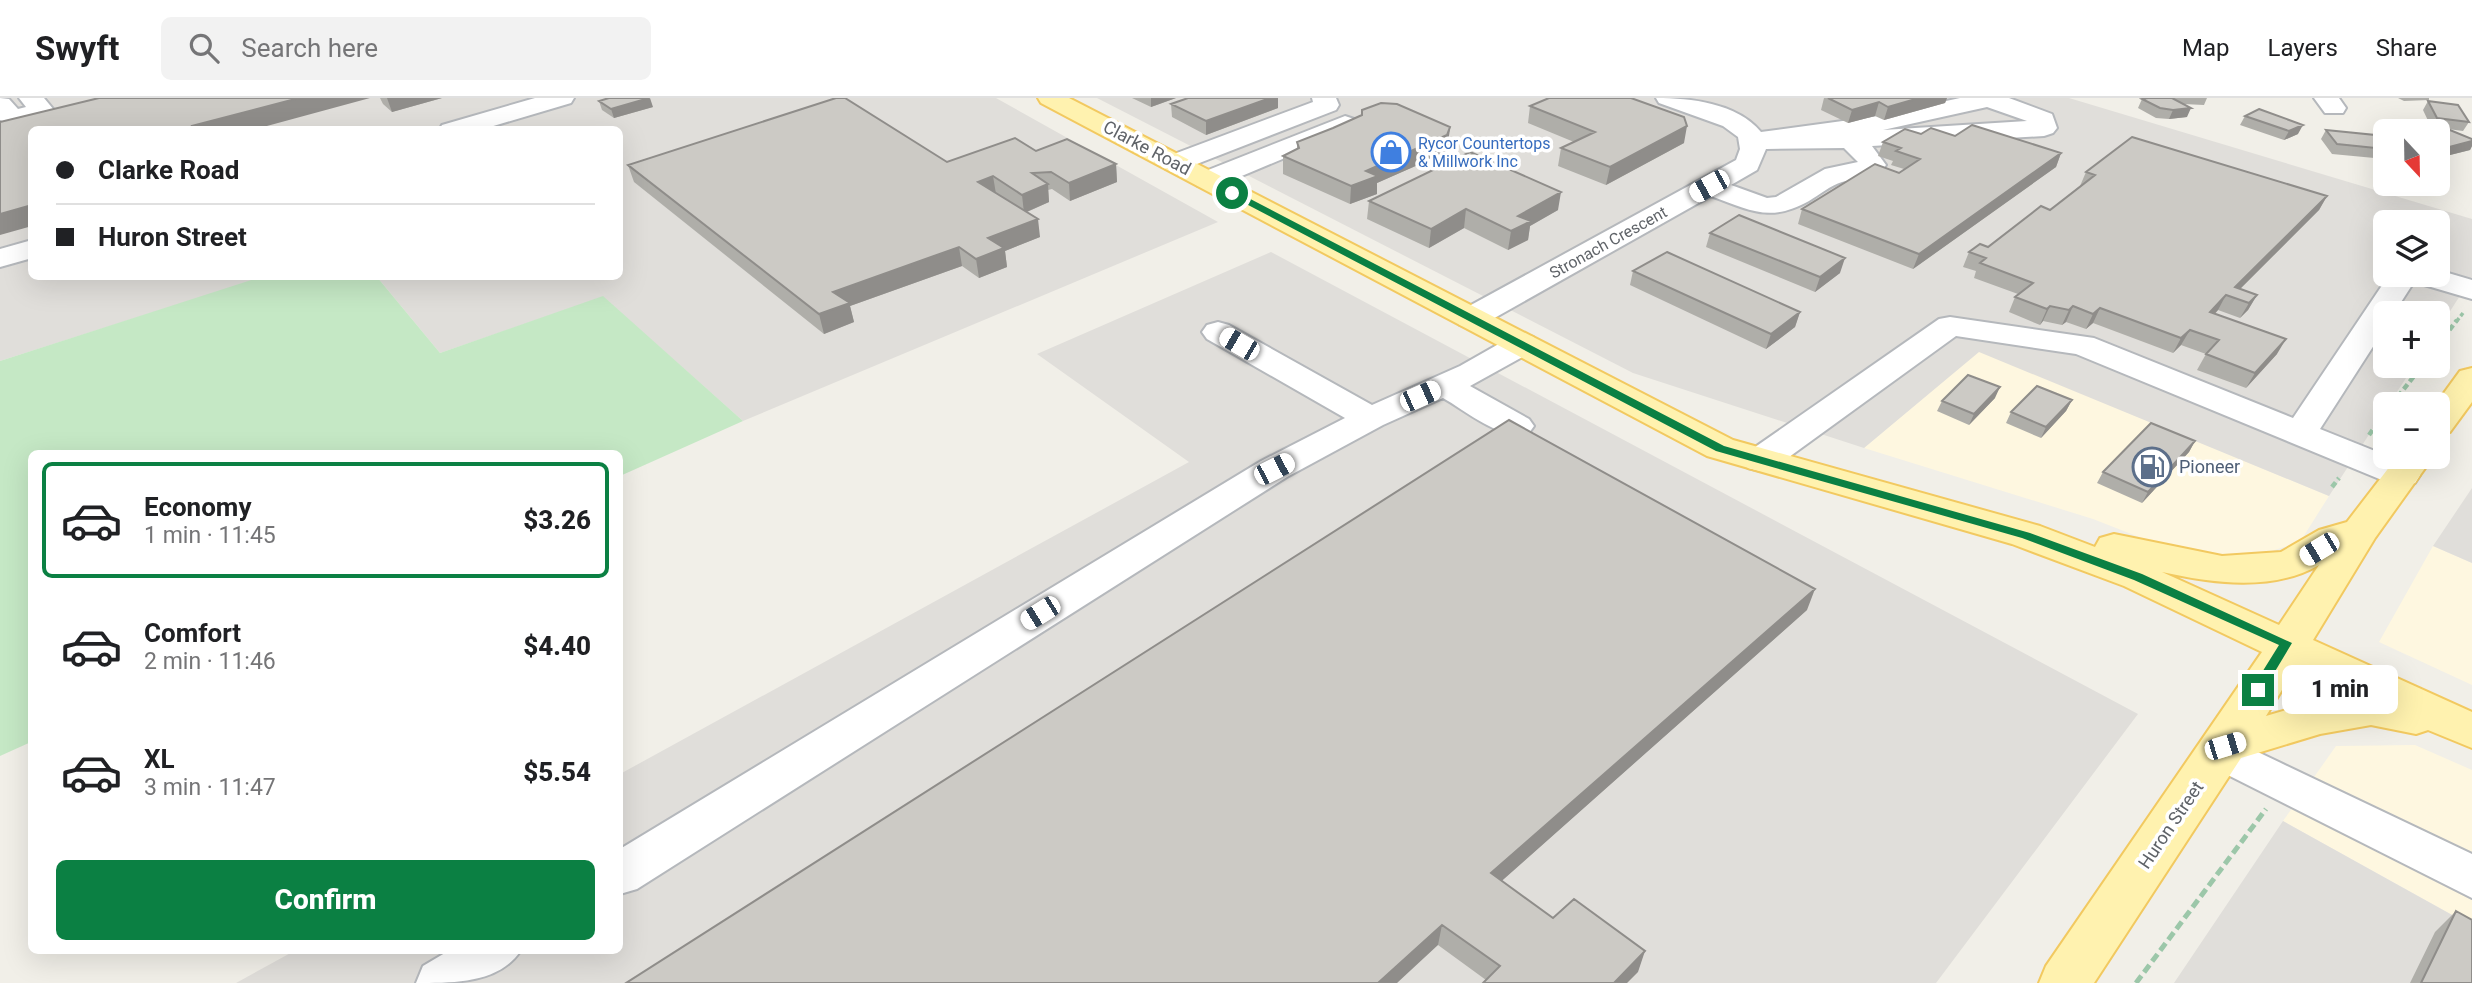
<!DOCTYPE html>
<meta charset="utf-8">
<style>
body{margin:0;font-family:Roboto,sans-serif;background:#f2f2f2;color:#202124;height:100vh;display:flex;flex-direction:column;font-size:26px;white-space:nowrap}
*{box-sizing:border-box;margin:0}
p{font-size:23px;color:#757577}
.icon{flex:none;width:38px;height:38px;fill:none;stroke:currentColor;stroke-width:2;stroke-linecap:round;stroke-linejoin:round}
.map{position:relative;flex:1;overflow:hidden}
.panel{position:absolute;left:28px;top:352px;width:595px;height:504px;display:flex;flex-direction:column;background:#fff;border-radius:10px;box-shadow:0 7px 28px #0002}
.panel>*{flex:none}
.top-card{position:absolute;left:28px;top:28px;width:595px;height:154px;border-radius:10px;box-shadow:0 7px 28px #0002;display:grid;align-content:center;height:154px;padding:0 28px;background:#fff}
.needle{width:46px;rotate:158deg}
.fabs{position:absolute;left:2373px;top:21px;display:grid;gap:14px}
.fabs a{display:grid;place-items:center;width:77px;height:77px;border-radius:10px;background:#fff;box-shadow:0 7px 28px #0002;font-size:35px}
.end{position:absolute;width:32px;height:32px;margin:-16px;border:9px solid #0b8043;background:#fff;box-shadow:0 0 0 4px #fff}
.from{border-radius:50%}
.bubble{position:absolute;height:49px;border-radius:10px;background:#fff;box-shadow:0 7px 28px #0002;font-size:23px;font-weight:800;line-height:49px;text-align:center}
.car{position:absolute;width:21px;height:42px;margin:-21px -10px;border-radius:9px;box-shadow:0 0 5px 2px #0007;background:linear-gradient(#fff 24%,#345 0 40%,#fff 0 76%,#345 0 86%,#fff 0)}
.top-card b{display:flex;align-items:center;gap:24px;height:66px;font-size:26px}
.top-card b+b{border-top:2px solid #e0e0e0}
.top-card i{width:18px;height:18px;background:#202124}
ul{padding:12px 0 0;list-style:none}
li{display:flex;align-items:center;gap:21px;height:116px;margin:0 14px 10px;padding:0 14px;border:4px solid transparent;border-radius:10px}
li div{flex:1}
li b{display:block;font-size:26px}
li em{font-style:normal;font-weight:800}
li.selected{border-color:#0b8043}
li>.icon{width:63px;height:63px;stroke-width:1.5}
.cta{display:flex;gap:14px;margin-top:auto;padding:14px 28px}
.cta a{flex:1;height:80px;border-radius:10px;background:#0b8043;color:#fff;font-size:28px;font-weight:800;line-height:80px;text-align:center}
header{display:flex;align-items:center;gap:42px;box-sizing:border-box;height:98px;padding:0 35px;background:#fff;border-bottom:2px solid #e0e0e0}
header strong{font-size:33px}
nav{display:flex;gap:38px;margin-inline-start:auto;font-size:24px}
.search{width:490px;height:63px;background:#f2f2f2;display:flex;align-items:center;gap:18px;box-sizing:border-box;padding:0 24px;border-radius:10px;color:#757577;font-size:26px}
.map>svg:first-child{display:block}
.commercial{fill:#fef7e0}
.industrial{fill:#e0deda;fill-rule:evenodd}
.green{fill:#c5e8c5}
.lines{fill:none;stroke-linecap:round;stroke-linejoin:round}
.minor-casing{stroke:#b5b8bc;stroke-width:4}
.major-casing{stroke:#f2c960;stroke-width:4}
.path-far2{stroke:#9cc7a9;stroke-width:3.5;stroke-dasharray:5 2.5;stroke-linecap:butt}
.path-far1{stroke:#9cc7a9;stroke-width:4.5;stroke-dasharray:6 3.5;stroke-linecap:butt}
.path{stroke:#9cc7a9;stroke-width:5;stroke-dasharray:9 4.5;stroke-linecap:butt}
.minor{fill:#fff;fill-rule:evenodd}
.major{fill:#fff2af;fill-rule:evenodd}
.wall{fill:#afaea9}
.shaded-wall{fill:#8f8d8a}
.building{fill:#cccac5;stroke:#8f8d8a;stroke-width:2}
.route{fill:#0b8043}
.labels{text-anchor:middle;stroke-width:7;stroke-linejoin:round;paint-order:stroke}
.far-shop-label{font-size:16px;fill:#366cbe;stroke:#fff;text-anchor:start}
.far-street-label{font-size:16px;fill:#5f6368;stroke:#fff}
.street-label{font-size:18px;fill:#5f6368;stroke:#fff}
.service-label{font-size:18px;fill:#4e5e75;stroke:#fff;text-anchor:start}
</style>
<header>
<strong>Swyft</strong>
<div class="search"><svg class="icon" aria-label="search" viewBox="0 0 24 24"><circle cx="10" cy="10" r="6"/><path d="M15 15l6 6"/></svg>Search here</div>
<nav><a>Map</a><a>Layers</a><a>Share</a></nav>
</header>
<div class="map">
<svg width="2472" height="885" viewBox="0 0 2472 885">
<rect width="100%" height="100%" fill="#f1efe8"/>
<path class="commercial" d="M1979,253L2329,398L2300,444L2243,462L2185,457L2093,421L1864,350Z
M2433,448L2472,465V587L2379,544Z
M2415,647L2472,672V828L2283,723L2336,648Z"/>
<path class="industrial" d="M0,0H996L1218,124L743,323L603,199L440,255L377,179L620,178V32H32V178L264,179L0,263Z
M1097,0H2069L2472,121V179L2438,232V215H2385V268H2414L2389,306H2385V312L2329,398L1979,254L1864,350L1633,275ZM2385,124H2438V177H2385Z
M1271,154L2138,616L1936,885H236L296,852H620V676L1189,364L1037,256Z
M2472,390V465L2433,448Z
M2283,723L2472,828V885H2174Z"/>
<path class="green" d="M264,178L377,179L440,255L603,198L743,323L620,378V355H32L31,644L0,658V263Z"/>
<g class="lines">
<defs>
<path id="minor" d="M0,0L9,1L18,11L26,9L19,0H44L54,12L51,17L12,27L0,22Z
M535,0H574L571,5L480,32H439L442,27Z
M1312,0H1336L1339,7L1336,12L1184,71H1166L1162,65L1166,59L1313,4Z
M1656,0C1691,0 1737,5 1761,34L1872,19L1960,0H2009L2052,16L2057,30L2053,35L2044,38L1872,48L1886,67C1876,82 1858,80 1842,84C1831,87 1819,97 1809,103C1770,125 1749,112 1711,98L1482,227L1471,229L1460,227L1455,220L1460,213L1736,62L1740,51L1738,39L1723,28L1659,5ZM1987,9L2027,23L1883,32ZM1844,50L1858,64L1825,71L1776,99L1767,100L1731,87L1757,72L1766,51Z
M2314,0H2339L2346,10L2343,15H2325Z
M1345,18L1354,21L1358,26L1354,31L1218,88H1198L1195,82L1198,76Z
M32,142V160L0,169V151Z
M2438,172L2472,182V201L2414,184L2394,215H2385V230L2320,331L2415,369L2420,377L2415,385L2402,388L2389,385L2076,256L1956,238L1774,370L1761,373L1748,370L1743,362L1748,354L1939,221L1950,219L2094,240L2293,320L2389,177H2438Z
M1218,224L1229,227L1372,307L1460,268L1511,239L1522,236L1533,239L1538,246L1533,253L1470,288L1529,321L1534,328L1529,335C1500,343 1468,314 1443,300L1383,327L1287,379L637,791L620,796V751L1261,363L1345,320L1207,241L1202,234L1207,227Z
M2220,636L2472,756V800L2204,665L2197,653L2204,641Z
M450,852H521C500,885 456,885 416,885L423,868Z"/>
<path id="major" d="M1038,0H1069L1733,342L2040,428L2095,449L2100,440L2114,436L2222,458L2281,454L2319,432L2347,424L2397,359H2433L2375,440L2313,542L2472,614V650L2428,632L2416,636L2371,627L2320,636L2241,660L2094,885H2039L2046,868L2262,554L2124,488L2012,446L1707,358L1041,5ZM2319,467L2279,527L2162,474C2212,485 2272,494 2319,467ZM2296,569L2355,597L2320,602L2266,618Z
M2472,270V304L2450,334L2438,337L2436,306L2460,273Z"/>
</defs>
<use href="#minor" class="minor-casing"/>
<use href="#major" class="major-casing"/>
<path class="path-far2" d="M2456,224L2463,215"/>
<path class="path-far1" d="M2438,247L2457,222
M2392,306L2422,268
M2369,337L2385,315
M2332,389L2339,380"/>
<path class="path" d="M2136,885L2266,711"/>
<use href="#minor" class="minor"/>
<use href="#major" class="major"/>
</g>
<path class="wall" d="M380,0H442L392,14L383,6Z
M1132,0H1176L1151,9Z
M1824,0H1947L1945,5L1884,22L1875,18L1848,25L1821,12Z
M2144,0H2207L2204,7L2183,6L2187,19L2169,21L2156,20L2138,10L2142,1Z
M2398,0H2429V2L2404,3Z
M599,3L653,9L614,20L602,12Z
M2428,3L2469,24L2463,33L2448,31L2472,41V48L2470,52L2438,60V33L2442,30L2431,29L2423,12Z
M1171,6L1278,10L1206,37L1172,19Z
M1530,8L1684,45L1606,87L1558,68L1561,50L1574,44L1528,25Z
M1362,17L1450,29L1448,46L1445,55L1377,85V96L1350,106L1283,76V58L1297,52V44L1333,30Z
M2245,18L2298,36L2284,42L2240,27Z
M2326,32L2385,38V61L2332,56L2321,41Z
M1921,36L1955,38L2061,55L2056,69L1913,171L1798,126L1802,111L1899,75L1904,71L1891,67L1893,63L1878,58L1883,44Z
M1036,53L1116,66L1117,84L1070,103L1052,91L1048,92L1049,104L1027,114L1040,139L1005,153L1007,169L979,180L962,168L850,208L854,224L824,236L634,84L628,67L947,64Z
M2086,74L2327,98L2319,112L2240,191L2257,197L2248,212L2240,220L2218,212L2215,216L2277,256L2246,290L2197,272L2206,256L2181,247L2173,255L2093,225L2086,231L2066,224L2062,227L2043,223L2040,227L2009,214L2015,199L2018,196L1974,180L1976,173L1963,169L1969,154L1988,149L2050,112L2080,88Z
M1369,103L1558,112L1530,128L1528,142L1508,152L1464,130L1429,150L1367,121Z
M1710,135L1840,175L1815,194L1706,149Z
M1633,173L1800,214L1795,229L1766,251L1630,187Z
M1995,300L1969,327L1937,313L1942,303Z
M2072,302L2066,313L2041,340L2006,325L2011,314Z
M2195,343L2189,354L2142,405L2097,385L2103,374Z
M1807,512L1501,783L1553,820L1638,874L1486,882L1438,847L626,885Z
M2456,813L2472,885H2410L2435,834Z"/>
<path class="shaded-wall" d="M299,0H370L252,32H193L192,28Z
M387,0H442L392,14Z
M650,0L653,9L614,20L611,11Z
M1151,0H1176L1151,9Z
M1270,0H1278V10L1206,37V23Z
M1919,0H1947L1945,5L1884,22L1888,9Z
M1879,4L1875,18L1848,25L1852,12Z
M2191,10L2187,19L2169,21L2173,12Z
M2303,27L2298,36L2284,42L2289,33Z
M1687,28L1684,45L1606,87L1610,69Z
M1450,29L1448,46L1445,55L1377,85V96L1350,106L1351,88L1366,73Z
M2472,43V48L2470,52L2438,60V52Z
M2061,55L2056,69L1913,171L1919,156Z
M1116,66L1117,84L1070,103L1069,85Z
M993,78L996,96L978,84Z
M1048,86L1049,104L1024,115L1022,97Z
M1561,94L1558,112L1530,128L1528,142L1508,152L1511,133L1518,118Z
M2327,98L2319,112L2232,199L2235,189Z
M32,107V128L0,137V116Z
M1466,111L1464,130L1429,150L1431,131Z
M1038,121L1040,139L1005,153L1007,169L979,180L976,161L988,140Z
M959,149L962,168L850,208L854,224L824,236L819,216L833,194Z
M1845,160L1840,175L1815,194L1820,179Z
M2226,197L2218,212L2202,229L2210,214Z
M2257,197L2248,212L2240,220L2249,205Z
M2050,208L2043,223L2040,227L2047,211Z
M2073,208L2066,224L2062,227L2069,212Z
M2100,210L2093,225L2086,231L2093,216Z
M1800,214L1795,229L1766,251L1771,236Z
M2190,232L2181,247L2173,255L2181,240Z
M2286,241L2277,256L2246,290L2255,275Z
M2000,289L1995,300L1969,327L1974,316Z
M2072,302L2066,313L2041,340L2046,329Z
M2195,343L2189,354L2142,405L2148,394Z
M1815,491L1807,512L1487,796L1491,775Z
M1442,827L1438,847L1397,885H1378Z
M1645,853L1638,874L1627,885H1614Z"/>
<path class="building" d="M99,0H299L192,28L194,32H32V107L0,116V24Z
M609,0H649L611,11L599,3Z
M836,0H845L947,64L1015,40L1036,53L1067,41L1116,66L1069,85L1051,74L1032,75L1048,86L1022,97L993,78L978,84L1038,121L988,140L1004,150L976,161L959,149L833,194L850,205L819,216L628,67Z
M1188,0H1270L1206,23L1171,6Z
M1549,0H1631L1684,19L1687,28L1610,69L1561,50L1595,34L1530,8Z
M1828,0H1919L1888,9L1879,4L1852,12Z
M2148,0H2172L2191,10L2173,12L2160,10L2142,1Z
M2428,3L2458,7L2469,24L2437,20Z
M1381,5L1397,6L1450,29L1447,37L1366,73L1378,78L1351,88L1283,58L1299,50L1297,44L1333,30L1362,17V12Z
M2259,11L2303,27L2289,33L2245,18Z
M1972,27L2061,55L1919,156L1802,111L1875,66L1899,75L1920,61L1896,53L1901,50L1883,44L1905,31L1921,36L1931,30L1955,38Z
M2445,30L2472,41V43L2438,52V33H2432Z
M2326,32L2385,38V51L2337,46Z
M2132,39L2327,98L2235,189L2257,197L2249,205L2226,197L2210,214L2286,241L2255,275L2206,256L2219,242L2190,232L2181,240L2100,210L2093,216L2073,208L2069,212L2050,208L2047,211L2015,199L2033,185L1980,165L1986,160L1969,154L1980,146L1988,149L2041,108L2050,112L2095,77L2086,74Z
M1470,54L1561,94L1518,118L1531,123L1511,133L1466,111L1431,131L1369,103Z
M1739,117L1845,160L1820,179L1710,135Z
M1667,154L1800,214L1771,236L1633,173Z
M1968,277L2000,289L1974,316L1942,303Z
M2037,288L2072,302L2046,329L2011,314Z
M1509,322L1815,491L1491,775L1553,820L1574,801L1645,853L1614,885H1483L1500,868L1442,827L1378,885H626Z
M2151,325L2195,343L2148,394L2103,374Z
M2456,813L2472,822V885H2421Z"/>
<path class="route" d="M1229,93H1235L1724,348L2030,435L2142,476L2292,545L2262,595H2253L2251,592L2279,547L2134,482L2022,440L1716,353L1229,97Z"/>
<defs>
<symbol id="shop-ring" viewBox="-11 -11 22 22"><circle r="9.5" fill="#fff" stroke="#3f7fe0" stroke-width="1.5"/><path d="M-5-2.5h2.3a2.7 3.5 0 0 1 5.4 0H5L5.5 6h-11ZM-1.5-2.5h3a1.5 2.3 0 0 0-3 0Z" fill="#3f7fe0"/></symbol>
<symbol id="fuel-ring" viewBox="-11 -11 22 22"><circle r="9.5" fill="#fff" stroke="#5c6f8a" stroke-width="1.5"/><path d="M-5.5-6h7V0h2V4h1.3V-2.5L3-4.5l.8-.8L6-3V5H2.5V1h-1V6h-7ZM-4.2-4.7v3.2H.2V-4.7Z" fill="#5c6f8a"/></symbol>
</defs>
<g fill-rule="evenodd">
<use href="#shop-ring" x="1369" y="32" width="44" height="44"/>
<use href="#fuel-ring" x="2130" y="347" width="44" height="44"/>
</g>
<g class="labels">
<g class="far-shop-label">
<text x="1418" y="51">Rycor Countertops<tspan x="1418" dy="18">&amp; Millwork Inc</tspan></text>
</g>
<g class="far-street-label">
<text transform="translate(1608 144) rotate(-29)" y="6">Stronach Crescent</text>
</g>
<g class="street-label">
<text transform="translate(1147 50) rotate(28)" y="6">Clarke Road</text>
<text transform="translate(2171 727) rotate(-56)" y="6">Huron Street</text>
</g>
<g class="service-label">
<text x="2179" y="375">Pioneer</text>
</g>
</g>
</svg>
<div class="fabs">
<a><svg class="needle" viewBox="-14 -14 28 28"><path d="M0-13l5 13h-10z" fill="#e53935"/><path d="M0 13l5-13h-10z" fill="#757577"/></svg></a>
<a><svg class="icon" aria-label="layers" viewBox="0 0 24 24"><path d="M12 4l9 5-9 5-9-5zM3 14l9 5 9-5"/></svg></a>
<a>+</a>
<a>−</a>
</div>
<i class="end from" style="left:1232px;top:95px"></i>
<i class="end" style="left:2258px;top:592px"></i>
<div class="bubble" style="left:2282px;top:567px;width:116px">1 min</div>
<i class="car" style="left:1709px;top:88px;rotate:241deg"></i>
<i class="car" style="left:1239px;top:246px;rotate:300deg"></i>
<i class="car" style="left:1420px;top:298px;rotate:66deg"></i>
<i class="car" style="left:1274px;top:371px;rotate:63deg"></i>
<i class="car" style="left:2319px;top:451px;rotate:239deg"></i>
<i class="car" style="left:1040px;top:515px;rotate:238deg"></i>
<i class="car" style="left:2225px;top:648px;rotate:73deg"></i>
<div class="top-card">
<b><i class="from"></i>Clarke Road</b>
<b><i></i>Huron Street</b>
</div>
<section class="panel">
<ul>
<li class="selected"><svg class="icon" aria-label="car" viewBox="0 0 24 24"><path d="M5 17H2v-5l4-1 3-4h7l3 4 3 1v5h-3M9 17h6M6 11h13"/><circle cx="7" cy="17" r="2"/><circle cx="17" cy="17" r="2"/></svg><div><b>Economy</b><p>1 min · 11:45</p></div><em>$3.26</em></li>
<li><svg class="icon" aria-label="car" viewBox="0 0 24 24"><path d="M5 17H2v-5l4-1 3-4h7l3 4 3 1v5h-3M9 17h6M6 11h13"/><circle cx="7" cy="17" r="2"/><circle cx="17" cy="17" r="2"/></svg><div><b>Comfort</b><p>2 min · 11:46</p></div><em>$4.40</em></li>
<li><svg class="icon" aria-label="car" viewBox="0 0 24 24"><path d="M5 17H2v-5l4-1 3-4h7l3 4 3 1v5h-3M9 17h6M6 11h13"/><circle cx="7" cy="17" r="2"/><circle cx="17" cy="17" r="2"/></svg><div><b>XL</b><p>3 min · 11:47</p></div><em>$5.54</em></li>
</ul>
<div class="cta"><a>Confirm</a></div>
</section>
</div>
